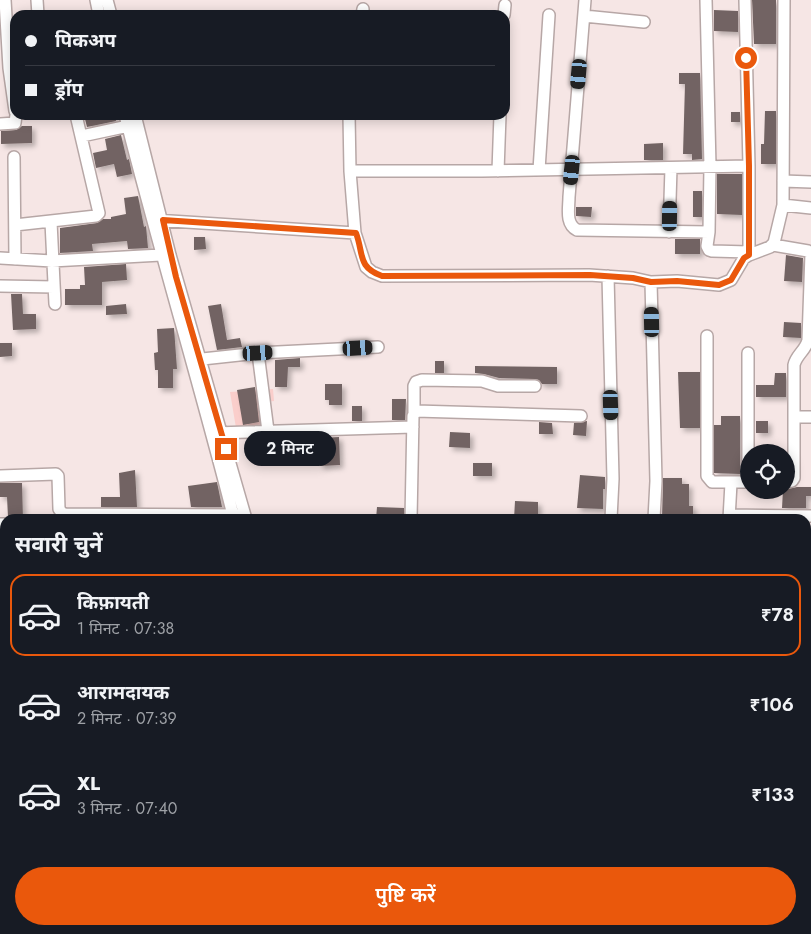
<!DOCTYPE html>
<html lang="hi">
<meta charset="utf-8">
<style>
body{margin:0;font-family:Jost,"Noto Sans Devanagari",sans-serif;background:#20242c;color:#f1f3f6;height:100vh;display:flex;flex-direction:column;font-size:19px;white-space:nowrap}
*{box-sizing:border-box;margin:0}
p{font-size:16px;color:#9ea1a6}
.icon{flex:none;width:28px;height:28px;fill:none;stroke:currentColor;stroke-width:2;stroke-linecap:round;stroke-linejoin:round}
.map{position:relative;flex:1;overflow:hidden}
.side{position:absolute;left:0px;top:514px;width:811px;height:421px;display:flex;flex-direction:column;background:#171b24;border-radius:15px 15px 0 0;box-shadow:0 2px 12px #0003}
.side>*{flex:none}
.banner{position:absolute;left:10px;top:10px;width:500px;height:110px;border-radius:15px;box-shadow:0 2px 12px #0003;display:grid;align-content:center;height:110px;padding:0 15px;background:#171b24}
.fabs{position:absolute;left:740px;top:444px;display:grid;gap:10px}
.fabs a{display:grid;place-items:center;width:55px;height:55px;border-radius:50%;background:#171b24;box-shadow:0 2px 12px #0003;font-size:25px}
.end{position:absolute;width:22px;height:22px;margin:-11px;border:6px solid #ea580c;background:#fff;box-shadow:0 0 0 2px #fff}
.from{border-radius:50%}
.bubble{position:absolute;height:35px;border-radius:18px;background:#171b24;box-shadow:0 2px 12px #0003;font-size:16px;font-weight:600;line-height:35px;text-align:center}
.car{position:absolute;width:15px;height:30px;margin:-15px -8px;border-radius:6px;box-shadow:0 0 4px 1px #0007;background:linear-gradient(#222 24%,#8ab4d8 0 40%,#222 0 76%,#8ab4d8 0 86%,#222 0)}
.banner b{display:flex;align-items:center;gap:18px;height:48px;font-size:19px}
.banner b+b{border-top:1px solid #363941}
.banner i{width:12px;height:12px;background:#f1f3f6}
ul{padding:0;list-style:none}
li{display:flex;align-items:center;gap:15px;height:82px;margin:0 10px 8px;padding:0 5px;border:2px solid transparent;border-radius:15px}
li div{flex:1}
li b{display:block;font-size:19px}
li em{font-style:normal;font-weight:600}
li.current{border-color:#ea580c}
li>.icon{width:45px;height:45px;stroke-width:1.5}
h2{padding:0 15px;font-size:22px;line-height:60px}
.action{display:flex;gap:10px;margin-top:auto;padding:10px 15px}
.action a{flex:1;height:58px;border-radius:30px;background:#ea580c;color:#fff;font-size:20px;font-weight:600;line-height:58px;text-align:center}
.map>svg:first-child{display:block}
.green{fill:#facecb}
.building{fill:#726463;filter:url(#shadow)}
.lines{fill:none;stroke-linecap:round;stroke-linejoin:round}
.street-casing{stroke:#b7a7a6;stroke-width:14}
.street{stroke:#fff;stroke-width:11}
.route{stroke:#ea580c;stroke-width:6}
</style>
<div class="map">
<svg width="811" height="934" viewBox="0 0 811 934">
<defs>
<filter id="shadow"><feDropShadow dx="3.5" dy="3.5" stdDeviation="2.5" flood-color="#0004"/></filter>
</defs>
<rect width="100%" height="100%" fill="#f6e6e5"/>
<path class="green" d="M273,389L274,401L266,402L268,426L236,428L230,392Z"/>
<path class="building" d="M752,0H776V44H754Z
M714,10L738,11V32L714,31Z
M679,73H700L702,159L692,160V154H683L685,84H679Z
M765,111H776V164H761V144H764Z
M731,112H740V122H731Z
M84,115H115L116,121L87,127Z
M22,126H32V143L1,144V131L16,130Z
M121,135L127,160L129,159L132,174L117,177L114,164L96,168L93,153L107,150L105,139Z
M663,143V160H644V144Z
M717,174H742V215L717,214Z
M693,191H702V217H693Z
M138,196L144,227L146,226L148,248L128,249L127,241L92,244L93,251L60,253V228L97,223L103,219H111V217L126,214L124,198Z
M576,207H592L591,217L576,216Z
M194,237H205L206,249L194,250Z
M675,239H700V254H675Z
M786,255L803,258L802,282L784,281Z
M126,264L127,280L102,282V305H65V289H80V285H85L84,267Z
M11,294H22L23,314H36V329L13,330Z
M126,304L127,314L106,315V306Z
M221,304L227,340L240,338L242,347L217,350L208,306Z
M784,322L801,323V338L783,337Z
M174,328L177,369H173V388H158V370H155L154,353L158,352L157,329Z
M0,343H12V356L0,357Z
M300,358V367H288L287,387H275V360Z
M435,361H444V373H435Z
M475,366L557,367V384H542L539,380L535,379L499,378L484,374L475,373Z
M678,372H700V428H680Z
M775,373H786V397H756V385H774Z
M325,384H342V405H329V400H325Z
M255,387L259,422L243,425L237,390Z
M392,399H406L405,420H392Z
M352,406H362V421H352Z
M721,416H740V474L714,473V425H721Z
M587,421L586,436L573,435L574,423Z
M756,421H768V433H756Z
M539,422L552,423L553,434H539Z
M450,432L470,433V448L449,447Z
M339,437L340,465L320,466L319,438Z
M473,463H492V476H473Z
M135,470L137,507H101V497H120L119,473Z
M580,475L605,477V489H603V509L577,508Z
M663,478H682V484H689V506H693V519H662Z
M217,482L222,507H191L188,486Z
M0,483H22L23,519H10L8,517L7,497H0Z
M797,487H811V496H806V508H782L783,490Z
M515,501L538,502V519H514Z
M377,507L404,508V519H376Z"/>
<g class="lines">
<defs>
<path id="street" d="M5,0L9,68L15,111
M37,0L38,15
M96,0L99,15
M107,0L111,15
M585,0L569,197C569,208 565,224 577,230L709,232
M706,0L710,166L709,232L707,246L709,250L712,251L749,252
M745,0L749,166V255
M362,15L363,9
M504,15L505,5
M584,16L644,22
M125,115C159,250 200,384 234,519
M135,115L170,255L246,519
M349,115L350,171L355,233L366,267L372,272L382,276L589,275L633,278L651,282L677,281L719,285L731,280L744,258L749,255L770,247L774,243L783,205L784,0
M0,124L15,123L16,115
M82,136L133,125
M14,157L15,259
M539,170L549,15
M350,171H482L749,166
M498,171L500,115
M783,181L811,182
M783,205L811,208
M155,220L355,233
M51,222L55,304
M15,225L96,216L99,213L76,115
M669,232L671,168
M773,245L808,251L811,254L808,340C806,350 796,355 794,365V478L792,481L786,482
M0,258L52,261L161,255
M608,276L613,479L611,519
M651,282L656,481L654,519
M0,286L54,287
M707,336V476L712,482H749
M258,353L268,431
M748,353V482
M193,360L258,353L378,347
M414,414V386L416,382L422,380L482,381L498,386H535
M795,417H811
M215,433L413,427
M0,476L56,474L58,476L59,509L62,513L65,514L239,515
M729,515L811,516
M411,519L413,416L416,411L581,416
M729,519L731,483
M0,524H5
M0,573H5
M806,602H811
M0,637H5
M806,664H811
M0,671H5
M806,703H811
M0,725H5
M806,742H811
M0,784H5
M806,786H811
M92,930V934
M344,930L346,934
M355,930L356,934
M619,934V930
M749,934L750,930
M792,934L793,930"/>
</defs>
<use href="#street" class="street-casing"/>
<use href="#street" class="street"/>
</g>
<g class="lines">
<path class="route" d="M226,449L176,277L163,220L356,233C364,254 357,267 382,276L590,275L633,278L651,282L677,281L719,285L731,280L744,258L749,255V166L746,58"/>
</g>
</svg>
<div class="fabs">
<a><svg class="icon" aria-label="locate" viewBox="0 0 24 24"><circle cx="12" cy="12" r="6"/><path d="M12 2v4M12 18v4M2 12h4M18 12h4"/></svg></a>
</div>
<i class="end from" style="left:746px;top:58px"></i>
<i class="end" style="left:226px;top:449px"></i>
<div class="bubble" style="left:244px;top:431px;width:92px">2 मिनट</div>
<i class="car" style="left:579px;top:74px;rotate:185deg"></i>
<i class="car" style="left:572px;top:170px;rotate:186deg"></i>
<i class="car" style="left:670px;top:216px;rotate:1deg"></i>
<i class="car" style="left:652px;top:322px;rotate:359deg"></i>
<i class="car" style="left:358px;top:348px;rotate:87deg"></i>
<i class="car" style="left:258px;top:353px;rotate:87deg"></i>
<i class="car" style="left:611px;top:405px;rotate:178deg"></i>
<div class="banner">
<b><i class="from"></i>पिकअप</b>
<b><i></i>ड्रॉप</b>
</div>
<section class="side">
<h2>सवारी चुनें</h2>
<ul>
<li class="current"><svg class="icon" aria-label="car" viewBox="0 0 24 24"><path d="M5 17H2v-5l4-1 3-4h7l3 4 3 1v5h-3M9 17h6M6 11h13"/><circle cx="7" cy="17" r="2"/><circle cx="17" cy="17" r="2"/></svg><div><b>किफ़ायती</b><p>1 मिनट · 07:38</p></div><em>₹78</em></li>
<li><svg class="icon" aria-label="car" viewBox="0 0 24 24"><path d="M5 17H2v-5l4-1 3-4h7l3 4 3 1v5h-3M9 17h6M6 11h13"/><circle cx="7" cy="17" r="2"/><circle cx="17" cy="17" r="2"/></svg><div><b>आरामदायक</b><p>2 मिनट · 07:39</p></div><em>₹106</em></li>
<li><svg class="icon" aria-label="car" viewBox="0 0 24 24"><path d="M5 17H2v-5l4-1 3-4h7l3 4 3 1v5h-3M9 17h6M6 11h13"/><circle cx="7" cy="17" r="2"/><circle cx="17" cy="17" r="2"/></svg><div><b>XL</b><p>3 मिनट · 07:40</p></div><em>₹133</em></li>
</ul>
<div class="action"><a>पुष्टि करें</a></div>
</section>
</div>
